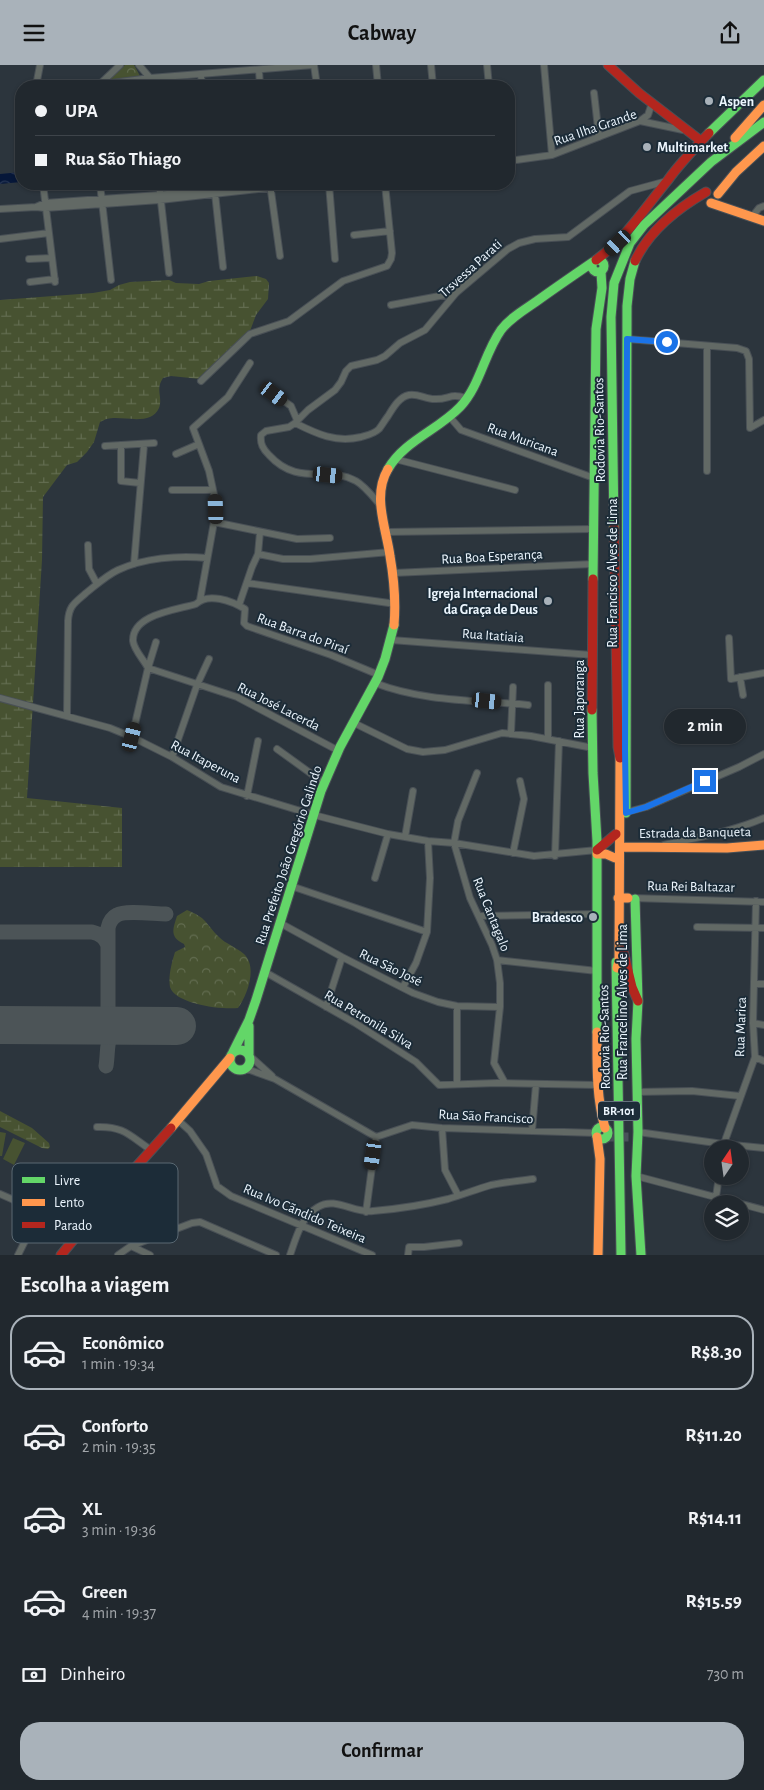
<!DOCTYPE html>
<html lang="pt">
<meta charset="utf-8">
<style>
body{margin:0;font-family:"Alegreya Sans",sans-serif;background:#2d343a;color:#f1f3f6;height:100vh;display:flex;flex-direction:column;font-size:19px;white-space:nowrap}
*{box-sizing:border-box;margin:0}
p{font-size:16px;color:#a2a6aa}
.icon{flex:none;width:28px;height:28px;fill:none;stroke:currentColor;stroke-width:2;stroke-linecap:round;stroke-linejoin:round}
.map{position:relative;height:1190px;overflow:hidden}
.details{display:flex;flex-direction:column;background:#21282e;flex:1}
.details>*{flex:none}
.guide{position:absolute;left:15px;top:15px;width:500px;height:110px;border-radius:20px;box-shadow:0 1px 4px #0004,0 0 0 1px #3e444a;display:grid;align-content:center;height:110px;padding:0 20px;background:#21282e}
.needle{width:32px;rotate:13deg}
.fabs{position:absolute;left:704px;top:1075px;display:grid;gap:10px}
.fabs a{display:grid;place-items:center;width:45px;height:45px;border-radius:50%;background:#21282e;box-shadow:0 1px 4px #0004,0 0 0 1px #3e444a;font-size:25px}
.end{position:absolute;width:22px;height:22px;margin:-11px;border:6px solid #1a73e8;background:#fff;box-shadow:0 0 0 2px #fff}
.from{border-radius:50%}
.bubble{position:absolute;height:35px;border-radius:18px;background:#21282e;box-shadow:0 1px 4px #0004,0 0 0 1px #3e444a;font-size:16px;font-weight:700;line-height:35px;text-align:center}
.car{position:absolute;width:15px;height:30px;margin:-15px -8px;border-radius:6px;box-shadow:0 0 4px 1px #0007;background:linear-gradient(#222 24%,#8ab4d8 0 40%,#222 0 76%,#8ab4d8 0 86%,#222 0)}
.guide b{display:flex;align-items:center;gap:18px;height:48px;font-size:19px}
.guide b+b{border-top:1px solid #3e444a}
.guide i{width:12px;height:12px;background:#f1f3f6}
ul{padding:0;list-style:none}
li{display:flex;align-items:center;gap:15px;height:75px;margin:0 10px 8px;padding:0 10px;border:2px solid transparent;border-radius:20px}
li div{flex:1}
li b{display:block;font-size:19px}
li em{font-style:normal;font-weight:700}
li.selected{border-color:#a9b2ba}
li>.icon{width:45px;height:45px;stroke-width:1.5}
h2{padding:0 20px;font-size:22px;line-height:60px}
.pay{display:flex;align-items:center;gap:12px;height:55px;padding:0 20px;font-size:19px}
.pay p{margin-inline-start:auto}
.action{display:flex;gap:10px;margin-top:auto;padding:10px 20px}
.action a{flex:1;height:58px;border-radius:20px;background:#a9b2ba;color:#111;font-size:20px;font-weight:700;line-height:58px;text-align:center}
header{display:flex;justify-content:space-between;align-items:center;height:65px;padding:0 20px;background:#a9b2ba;color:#111;font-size:22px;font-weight:700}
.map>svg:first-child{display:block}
.forest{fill:url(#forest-crowns)}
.wetland{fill:url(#wetland-marsh)}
.garden{fill:#475231}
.water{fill:url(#water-waves)}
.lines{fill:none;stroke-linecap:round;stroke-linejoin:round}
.taxiway{stroke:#4c5457;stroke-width:15}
.runway{stroke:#4c5457;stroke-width:38}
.secondary-tunnel{stroke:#49525a;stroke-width:9;stroke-dasharray:9 4.5;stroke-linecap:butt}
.street-casing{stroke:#495056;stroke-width:8}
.fast-casing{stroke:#495056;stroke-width:11}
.slow-casing{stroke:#495056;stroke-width:11}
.jam-casing{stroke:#495056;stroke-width:11}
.street{stroke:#626965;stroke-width:6}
.fast{stroke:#63d668;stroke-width:9}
.slow{stroke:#ff974d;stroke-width:9}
.jam{stroke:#b3261e;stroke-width:9}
.route{stroke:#1a73e8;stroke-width:6}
.poi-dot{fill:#a9b2ba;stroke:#1c2c38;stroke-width:2}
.labels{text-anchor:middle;stroke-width:4;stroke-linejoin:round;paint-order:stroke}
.shield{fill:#1c2c38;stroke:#aeb9c3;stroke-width:1}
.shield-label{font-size:12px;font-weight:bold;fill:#ecf6fe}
.poi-label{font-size:14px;font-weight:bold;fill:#ecf6fe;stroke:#1c2c38;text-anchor:start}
.street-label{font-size:14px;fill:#ecf6fe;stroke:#1c2c38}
.key{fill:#1c2c38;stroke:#5a6973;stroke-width:1}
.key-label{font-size:14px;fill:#ecf6fe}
</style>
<header><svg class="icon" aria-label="menu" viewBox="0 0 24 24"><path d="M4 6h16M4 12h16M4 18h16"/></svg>Cabway<svg class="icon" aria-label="share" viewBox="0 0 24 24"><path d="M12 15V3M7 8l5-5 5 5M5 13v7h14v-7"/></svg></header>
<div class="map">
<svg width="764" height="1190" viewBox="0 0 764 1190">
<defs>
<pattern id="forest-crowns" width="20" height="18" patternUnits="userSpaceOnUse" patternTransform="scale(1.25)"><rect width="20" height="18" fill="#475231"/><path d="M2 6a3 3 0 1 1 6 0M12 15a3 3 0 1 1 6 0" fill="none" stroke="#626c50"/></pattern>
<pattern id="wetland-marsh" width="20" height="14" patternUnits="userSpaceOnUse" patternTransform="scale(1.25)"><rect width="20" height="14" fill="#475231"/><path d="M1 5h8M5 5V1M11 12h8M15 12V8" fill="none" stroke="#626c50"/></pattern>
<pattern id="water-waves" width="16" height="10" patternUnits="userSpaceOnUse" patternTransform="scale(1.25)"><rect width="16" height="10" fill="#061739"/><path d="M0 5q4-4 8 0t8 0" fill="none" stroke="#2a3957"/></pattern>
</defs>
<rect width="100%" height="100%" fill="#2c353d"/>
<path class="forest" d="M125,0H134L140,11L105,17Z
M187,845C207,853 205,858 219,872C226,879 236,882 244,889C258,902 247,931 238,943C222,945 175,939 170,922C168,911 172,897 175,887L185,882L184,879C169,872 173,864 177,851Z"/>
<path class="wetland" d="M257,211L266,214L269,218L268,234L256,250L250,266L200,314L171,311L163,313C155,325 163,331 159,343C151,362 122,350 107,354C105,354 103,356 100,357L94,377L87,387L77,397L67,400L43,432L42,495L27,733L122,743V802H0V235L93,228L110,225L119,220L130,217L169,215L176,218L199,219L209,216Z
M0,1046L32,1063L49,1078L50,1082L48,1084L42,1083L0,1062Z"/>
<path class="garden" d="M0,1067L6,1068L2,1091H0Z
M13,1073L25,1078L14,1100L3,1094Z"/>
<path class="water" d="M21,107V117L0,119V109Z"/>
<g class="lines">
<path class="taxiway" d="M0,867H92C100,869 105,872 108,880
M108,946V863C109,858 111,853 117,850C126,845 154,849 166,849
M0,959L2,960
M94,960L104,956L108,946L112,954
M106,1001C109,983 104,966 124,960"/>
<path class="runway" d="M0,960L177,961"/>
<path class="secondary-tunnel" d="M606,1072H637"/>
<defs>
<path id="street" d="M139,0L150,13L151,21
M314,0L317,21
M376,0L378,21
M431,0L433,21
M487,0L489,21
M544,0L552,90
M259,5L260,21
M201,10L202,21
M99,20L120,0
M36,21L40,0
M89,21L150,13L313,0
M594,28L599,72
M640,56L648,50L652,38
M509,96L552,90L640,56L683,65
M43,119L55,217
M100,119L111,215
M159,119L169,208
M214,119L223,202
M270,119L280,191
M329,119L335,194
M36,142L45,138L159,130L251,119
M0,144L36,142L45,143L160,135L304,119
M752,152L759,143L764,141
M354,170L390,166
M0,174L49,168
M29,194L51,193
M30,217L55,214
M391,240L456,228
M627,274L737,283L746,286L749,294L750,363L764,355
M707,281V406
M201,316L250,269L289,256L343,216L387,201L391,194L392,188L385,119
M274,329L291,341L297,355
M449,351L461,365L594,413
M295,358C317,369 336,378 361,372C368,370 374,369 379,364C382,360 385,355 388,351C393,343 399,332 409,330C418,328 427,335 436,334C450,334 450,328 466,333
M121,380V416L140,418
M105,381L154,378
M176,389L199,379
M395,394L515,425
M172,425H213
M381,441C374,433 365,421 356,416C327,400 298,422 269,390C263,384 260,379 261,370L266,366L289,362L295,358L308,345L335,325L341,317L346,306L351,301L377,295L385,291L400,278L425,265L456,228L508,184L519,178L535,174L568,172L630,126L667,116
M214,457L297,474L330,473
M386,467L593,464
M88,480L89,504L97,519
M258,489L283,494H310L390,487
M134,499L144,380
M393,508L593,499
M247,518L396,539
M200,535L214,457L215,434L209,406L193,363L228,332L250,298
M239,540L252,502L258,489L260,467
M729,573L731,614L764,608
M391,575L592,590
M740,612L743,630
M375,618C424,637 477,635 528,640
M0,633L110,663L132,672L172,692L221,722L314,750L388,769L428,776L454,778L534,791L597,785
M67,650L68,556C69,540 75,538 86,528C96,520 107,510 118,505C144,493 178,490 207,493
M354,658L407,684L423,687L445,685L502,668L531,671L593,683
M511,668L513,622
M132,672L148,603L156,577
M548,674V620
M277,684L324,718
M339,686L237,632L148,603C144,595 134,585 133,576C132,549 177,545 196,539C208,527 232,536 245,544L244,558L247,561L331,590L379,610
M172,692L197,620L209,594
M477,708L458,756L454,778L470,833L492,880L497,895L500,918V942L494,998L505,1018
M247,731L258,676
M623,748L646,742L739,702L764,689
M405,772L413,726
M664,780C699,772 731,767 764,753
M513,788L524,734L520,716
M555,791L559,676
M375,813L388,769
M291,821L427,867
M632,833L764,837
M479,851L597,849
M280,858L342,892L413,928L438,937L457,941L500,942
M697,862L764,863
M497,895L597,906
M265,907L355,958L416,997L439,1020L497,1018L597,1020
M754,919H764
M403,922L416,898L427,867L430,813L428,776
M457,941V1019
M326,942L342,892
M753,958L764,960
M250,991L272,1011
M755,992L764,996
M241,1005H250L275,1014L376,1072
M636,1027L692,1026L740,1031
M179,1056L190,1066L206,1089L217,1121L231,1131L372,1190
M97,1062C124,1061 130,1071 151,1085
M442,1063L445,1105L458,1130
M532,1066L536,1019
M638,1067L723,1079L764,1083
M376,1072L412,1060L442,1063L596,1068
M722,1084L755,992L753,958L756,836
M636,1111L764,1145
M0,1129L32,1143L46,1152L70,1177
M716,1132L719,1111
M366,1147L376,1072
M131,1181L150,1190
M18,1190L39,1148
M118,1190L131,1181L192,1158L200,1157L276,1190
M290,1190C296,1173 301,1152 318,1142C335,1131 355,1149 373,1146C398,1144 424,1140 448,1134C462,1130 477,1124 491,1120C505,1117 519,1116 533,1114
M408,1190L409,1182H424L459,1178"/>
<path id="fast" d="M709,68L764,15
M592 201a6 6 0 1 1 12 0a6 6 0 1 1-12 0Z
M388,404C404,376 438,365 460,342C480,321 484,289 501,265C510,253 524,245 537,236C555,223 574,210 593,197
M614,462L611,252L614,218L630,178L644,160L711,97L764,57
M593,514L596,264L602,223L601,207
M592,645L593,708L597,776V967
M626,748L627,241L630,214L635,196
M635,834L638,936L636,974L638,1067L636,1111L641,1190
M616,897L621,1190
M249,961V989
M230 995a10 10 0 1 1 20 0a10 10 0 1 1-20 0Z
M233,987L249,955L256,935L321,726L340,682L378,612L385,594L394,560
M596 1068a6 6 0 1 1 12 0a6 6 0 1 1-12 0Z"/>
<path id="slow" d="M735,73L764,40
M718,129L736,107L764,81
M711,138L764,156
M388,404C372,431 386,462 390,491C394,514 396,537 394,560
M620,782L727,783L764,780
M597,789H606L615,793
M618,833H628
M617,903L619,896L620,693
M597,967C597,1000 596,1031 605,1063
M171,1063L230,993
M597,1072L600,1094L598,1190"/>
<path id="jam" d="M608,0L639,28L701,76
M596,195C626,173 645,143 668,115C680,98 695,83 709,68
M635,196C649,166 678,143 706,127
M614,462L618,682L620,693
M592,645L593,514
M597,785L616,769
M623,885L632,922L638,936
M61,1190L102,1140L171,1063"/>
</defs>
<use href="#street" class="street-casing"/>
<use href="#fast" class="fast-casing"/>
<use href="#slow" class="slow-casing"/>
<use href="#jam" class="jam-casing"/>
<use href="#street" class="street"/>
<use href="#fast" class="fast"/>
<use href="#slow" class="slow"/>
<use href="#jam" class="jam"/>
</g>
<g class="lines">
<path class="route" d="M667,277L627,274L625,685L626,748L646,742L705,716"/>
</g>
<g class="poi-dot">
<circle cx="709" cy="36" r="5"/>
<circle cx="647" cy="82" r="5"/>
<circle cx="548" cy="536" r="5"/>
<circle cx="593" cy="852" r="5"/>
</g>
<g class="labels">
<rect class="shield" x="598" y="1036.5" width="42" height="19" rx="4"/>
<g class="shield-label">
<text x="619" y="1050">BR-101</text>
</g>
<g class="poi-label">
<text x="719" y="41">Aspen</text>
<text x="657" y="87">Multimarket</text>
<text x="538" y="533" text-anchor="end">Igreja Internacional<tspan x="538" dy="16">da Graça de Deus</tspan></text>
<text x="583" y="857" text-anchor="end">Bradesco</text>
</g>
<g class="street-label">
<text transform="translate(595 62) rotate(-19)" y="5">Rua Ilha Grande</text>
<text transform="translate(470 203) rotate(-42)" y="5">Trsvessa Parati</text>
<text transform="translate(599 365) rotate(-91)" y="5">Rodovia Rio-Santos</text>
<text transform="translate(523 374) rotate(20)" y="5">Rua Muricana</text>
<text transform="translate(492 491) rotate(-3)" y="5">Rua Boa Esperança</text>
<text transform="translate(612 508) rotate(-90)" y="5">Rua Francisco Alves de Lima</text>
<text transform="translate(303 568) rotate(20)" y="5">Rua Barra do Piraí</text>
<text transform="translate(493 570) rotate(4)" y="5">Rua Itatiaia</text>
<text transform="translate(579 634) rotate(-90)" y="5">Rua Japoranga</text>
<text transform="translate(279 641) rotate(27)" y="5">Rua José Lacerda</text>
<text transform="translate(206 696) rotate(28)" y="5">Rua Itaperuna</text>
<text transform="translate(695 767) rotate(-1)" y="5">Estrada da Banqueta</text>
<text transform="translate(288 790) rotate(-72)" y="5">Rua Prefeito João Gregório Galindo</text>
<text transform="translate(691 821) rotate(1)" y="5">Rua Rei Baltazar</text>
<text transform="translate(492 849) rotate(68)" y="5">Rua Cantagalo</text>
<text transform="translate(391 902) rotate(26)" y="5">Rua São José</text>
<text transform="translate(622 937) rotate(-90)" y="5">Rua Francelino Alves de Lima</text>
<text transform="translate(369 954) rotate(31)" y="5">Rua Petronila Silva</text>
<text transform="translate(740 962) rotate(-88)" y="5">Rua Marica</text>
<text transform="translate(604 972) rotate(-91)" y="5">Rodovia Rio-Santos</text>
<text transform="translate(486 1051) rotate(3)" y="5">Rua São Francisco</text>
<text transform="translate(305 1148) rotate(23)" y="5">Rua Ivo Cãndido Teixeira</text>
</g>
</g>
<rect x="12" y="1098" width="166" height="80" rx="8" class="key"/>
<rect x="22" y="1112" width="23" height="6" fill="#63d668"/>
<rect x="22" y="1134" width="23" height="7" fill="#ff974d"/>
<rect x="22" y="1157" width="23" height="6" fill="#b3261e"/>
<g class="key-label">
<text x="54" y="1120">Livre</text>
<text x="54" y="1142">Lento</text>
<text x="54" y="1165">Parado</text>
</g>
</svg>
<div class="fabs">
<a><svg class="needle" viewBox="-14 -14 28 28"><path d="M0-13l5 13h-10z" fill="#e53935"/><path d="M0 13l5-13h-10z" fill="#a2a6aa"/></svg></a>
<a><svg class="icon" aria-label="layers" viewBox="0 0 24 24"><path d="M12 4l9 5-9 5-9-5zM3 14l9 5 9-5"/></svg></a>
</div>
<i class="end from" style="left:667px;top:277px"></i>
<i class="end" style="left:705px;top:716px"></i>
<div class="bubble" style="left:664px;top:644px;width:82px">2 min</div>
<i class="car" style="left:618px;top:178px;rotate:227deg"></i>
<i class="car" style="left:274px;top:329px;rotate:127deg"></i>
<i class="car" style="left:328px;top:410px;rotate:96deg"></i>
<i class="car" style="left:216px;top:444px;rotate:358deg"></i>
<i class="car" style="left:487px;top:636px;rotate:96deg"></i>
<i class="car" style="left:132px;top:672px;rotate:14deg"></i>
<i class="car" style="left:373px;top:1090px;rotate:188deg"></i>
<div class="guide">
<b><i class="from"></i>UPA</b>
<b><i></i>Rua São Thiago</b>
</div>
</div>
<section class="details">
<h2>Escolha a viagem</h2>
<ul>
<li class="selected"><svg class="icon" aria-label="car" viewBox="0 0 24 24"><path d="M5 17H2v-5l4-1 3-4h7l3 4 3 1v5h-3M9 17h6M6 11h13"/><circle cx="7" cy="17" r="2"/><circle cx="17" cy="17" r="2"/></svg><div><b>Econômico</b><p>1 min · 19:34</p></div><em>R$8.30</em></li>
<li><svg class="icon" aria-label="car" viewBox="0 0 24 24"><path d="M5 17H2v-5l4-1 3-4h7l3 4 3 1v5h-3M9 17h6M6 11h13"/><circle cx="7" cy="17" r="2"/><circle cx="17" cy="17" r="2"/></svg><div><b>Conforto</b><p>2 min · 19:35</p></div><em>R$11.20</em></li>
<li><svg class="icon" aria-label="car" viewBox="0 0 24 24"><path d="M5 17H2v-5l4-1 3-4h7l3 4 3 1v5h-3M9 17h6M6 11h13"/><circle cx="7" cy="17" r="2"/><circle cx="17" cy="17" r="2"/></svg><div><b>XL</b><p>3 min · 19:36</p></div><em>R$14.11</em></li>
<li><svg class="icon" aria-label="car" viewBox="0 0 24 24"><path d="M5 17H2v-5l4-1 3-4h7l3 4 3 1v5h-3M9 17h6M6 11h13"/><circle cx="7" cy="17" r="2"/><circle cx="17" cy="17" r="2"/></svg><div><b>Green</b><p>4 min · 19:37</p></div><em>R$15.59</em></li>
</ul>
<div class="pay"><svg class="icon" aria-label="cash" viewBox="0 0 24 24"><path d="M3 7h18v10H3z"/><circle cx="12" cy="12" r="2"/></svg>Dinheiro<p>730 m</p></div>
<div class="action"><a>Confirmar</a></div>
</section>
